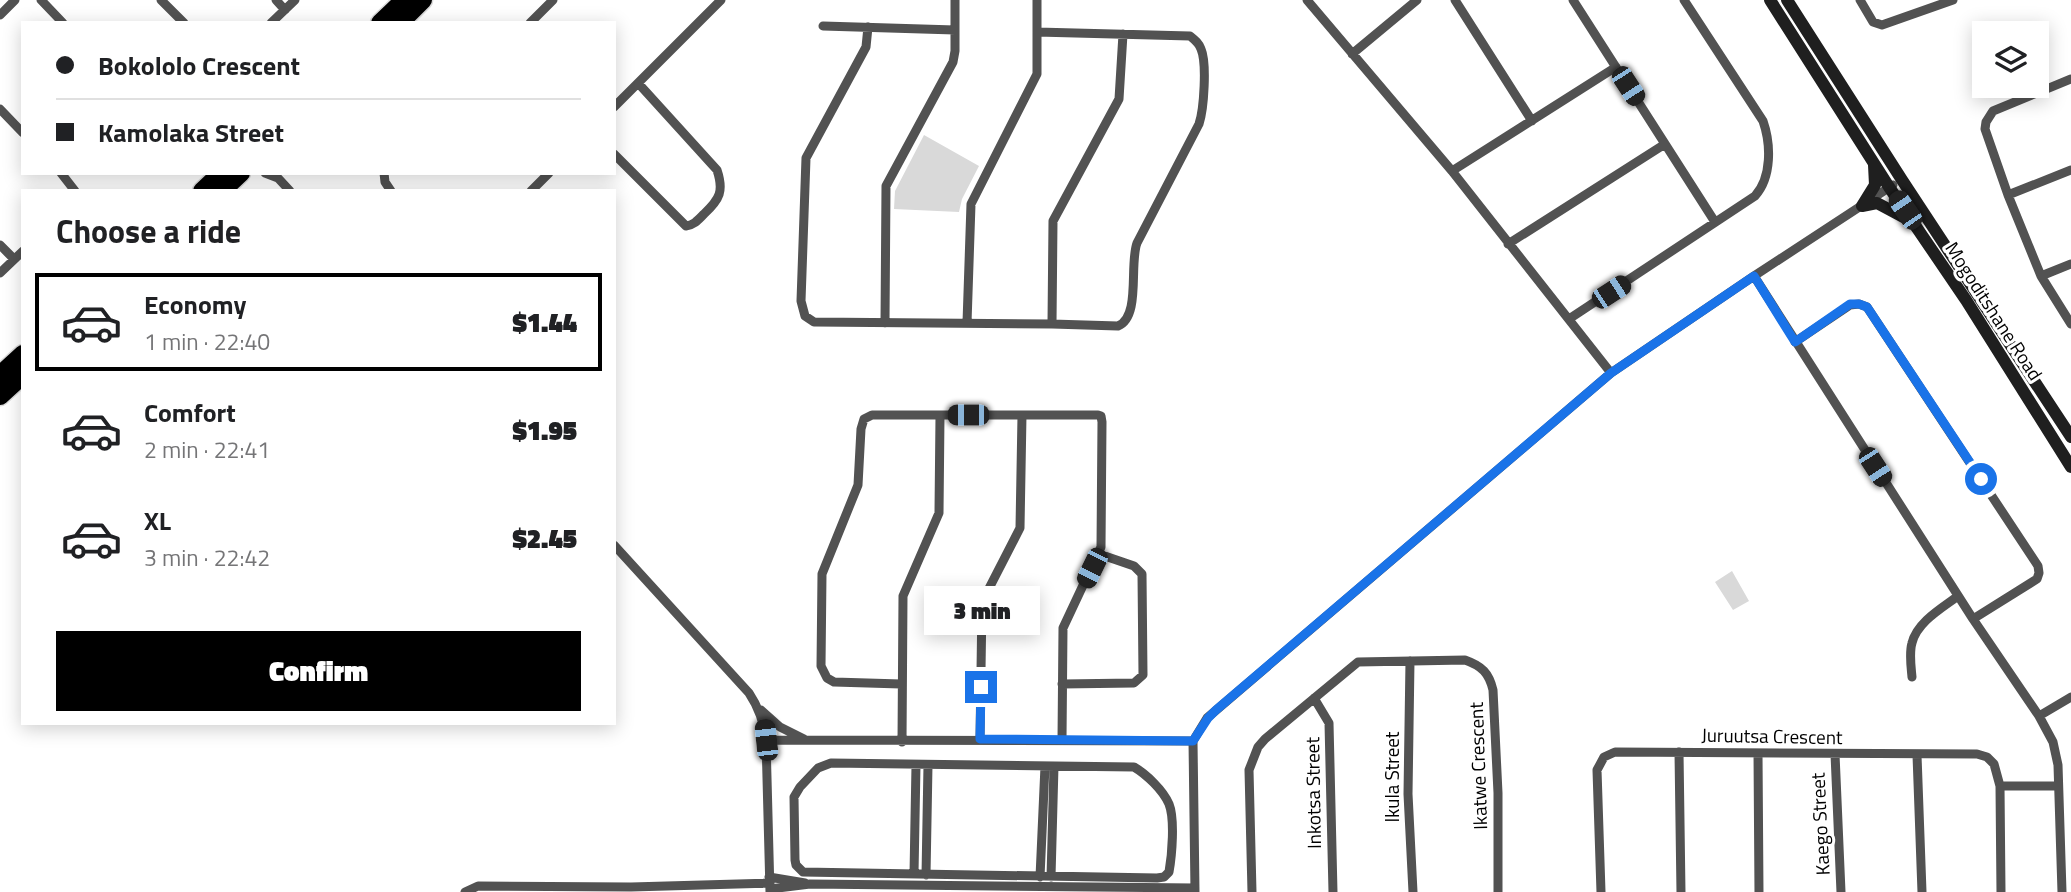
<!DOCTYPE html>
<meta charset="utf-8">
<style>
body{margin:0;font-family:"Titillium Web",sans-serif;background:#f2f2f2;color:#202124;height:100vh;display:flex;flex-direction:column;font-size:26px;white-space:nowrap}
*{box-sizing:border-box;margin:0}
p{font-size:23px;color:#757577}
.icon{flex:none;width:38px;height:38px;fill:none;stroke:currentColor;stroke-width:2;stroke-linecap:round;stroke-linejoin:round}
.map{position:relative;flex:1;overflow:hidden}
.panel{position:absolute;left:21px;top:189px;width:595px;height:536px;display:flex;flex-direction:column;background:#fff;border-radius:0px;box-shadow:0 4px 18px #0003}
.panel>*{flex:none}
.top-card{position:absolute;left:21px;top:21px;width:595px;height:154px;border-radius:0px;box-shadow:0 4px 18px #0003;display:grid;align-content:center;height:154px;padding:0 35px;background:#fff}
.controls{position:absolute;left:1972px;top:21px;display:grid;gap:14px}
.controls a{display:grid;place-items:center;width:77px;height:77px;border-radius:0px;background:#fff;box-shadow:0 4px 18px #0003;font-size:35px}
.end{position:absolute;width:32px;height:32px;margin:-16px;border:9px solid #1a73e8;background:#fff;box-shadow:0 0 0 4px #fff}
.from{border-radius:50%}
.bubble{position:absolute;height:49px;border-radius:0px;background:#fff;box-shadow:0 4px 18px #0003;font-size:23px;font-weight:800;line-height:49px;text-align:center}
.car{position:absolute;width:21px;height:42px;margin:-21px -10px;border-radius:9px;box-shadow:0 0 5px 2px #0007;background:linear-gradient(#222 24%,#8ab4d8 0 40%,#222 0 76%,#8ab4d8 0 86%,#222 0)}
.top-card b{display:flex;align-items:center;gap:24px;height:66px;font-size:26px}
.top-card b+b{border-top:2px solid #e0e0e0}
.top-card i{width:18px;height:18px;background:#202124}
ul{padding:0;list-style:none}
li{display:flex;align-items:center;gap:21px;height:98px;margin:0 14px 10px;padding:0 21px;border:4px solid transparent;border-radius:0px}
li div{flex:1}
li b{display:block;font-size:26px}
li em{font-style:normal;font-weight:800}
li.selected{border-color:#000}
li>.icon{width:63px;height:63px;stroke-width:1.5}
h2{padding:0 35px;font-size:32px;line-height:84px}
.action{display:flex;gap:14px;margin-top:auto;padding:14px 35px}
.action a{flex:1;height:80px;border-radius:0px;background:#000;color:#fff;font-size:28px;font-weight:800;line-height:80px;text-align:center}
.map>svg:first-child{display:block}
.green{fill:#d9d9d9}
.lines{fill:none;stroke-linecap:round;stroke-linejoin:round}
.highway-casing{stroke:#dbdbdb;stroke-width:21}
.street{stroke:#525252;stroke-width:9}
.secondary{stroke:#1f1f1f;stroke-width:12}
.highway{stroke:#000;stroke-width:18}
.route{stroke:#1a73e8;stroke-width:9}
.labels{text-anchor:middle;stroke-width:6;stroke-linejoin:round;paint-order:stroke}
.street-label{font-size:19px;fill:#000;stroke:#fff}
</style>
<div class="map">
<svg width="2071" height="892" viewBox="0 0 2071 892">
<rect width="100%" height="100%" fill="#fff"/>
<path class="green" d="M924,135L979,166L962,199L959,212L894,209L895,191Z
M1732,571L1749,601L1733,610L1715,582Z"/>
<g class="lines">
<defs>
<path id="highway" d="M380,23L404,0
M400,23L423,0
M202,191L221,173
M222,191L241,173
M0,375L23,354
M0,396L23,375"/>
</defs>
<use href="#highway" class="highway-casing"/>
<path class="street" d="M41,0L63,23
M161,0L184,23
M276,0L285,10
M1307,0L1452,171L1611,373
M1455,0L1532,121
M1573,0L1715,222
M1860,0L1873,22L1882,25L1953,0
M0,15L15,0
M271,23L295,0
M530,23L553,0
M823,26L955,30
M868,27L866,47L806,158L801,301L805,316L814,322L1052,324L1118,326C1141,317 1129,264 1137,243L1199,124C1204,109 1207,63 1201,49C1199,43 1195,40 1190,36L1037,32
M1352,54L1417,0
M2071,79L1993,111L1986,122L1985,129L2008,195L2041,276L2071,324
M614,107L721,0
M0,109L23,133
M614,154L686,226C694,225 698,220 704,214C720,199 724,191 717,170L638,83
M1452,171L1616,67
M61,173L75,191
M265,173L278,178L290,191
M384,173L385,182L391,191
M531,191L549,173
M2008,195L2071,170
M1508,244L1665,144
M0,245L14,259
M0,273L23,251
M1754,276L1973,619L2039,716L2053,742L2058,765L2062,892
M2041,276L2071,264
M1569,319L1755,196C1772,177 1771,144 1763,121L1684,0
M885,323L886,186L953,62L955,51V0
M967,323L971,204L1037,74V0
M1052,324L1053,221L1119,99L1123,34
M1795,342L1850,305L1859,304L1867,307L2038,566L2039,573L2037,579L1973,619
M614,545L749,693C759,708 764,722 766,740L770,892
M1410,661L1408,794L1413,892
M1912,677C1911,666 1909,653 1912,643C1917,622 1942,608 1958,596
M901,684L834,682L827,678L821,666L822,574L858,485L861,429L864,419L872,415H1098L1101,416L1102,422L1101,547L1063,628L1062,740
M1062,684L1134,683L1143,675L1142,574L1134,566L1099,554
M1314,698L1329,723L1333,892
M761,710L780,727L804,739
M2039,716L2071,697
M980,739L982,602L1020,528L1022,415
M766,740L1193,741
M902,742L903,596L939,513L940,416
M1679,752L1681,892
M1758,753L1759,892
M1835,754L1841,892
M1917,755L1922,892
M831,763L1134,767C1146,774 1163,790 1169,804C1175,819 1172,855 1169,872L1164,877L1157,878L803,872L796,865L795,860L794,797L800,787L818,768Z
M2000,786L2001,892
M914,874L916,765
M926,875L928,765
M769,877L805,883
M1040,877L1045,766
M1051,877L1054,766
M770,889L810,884L1195,888
M465,892L478,886L631,887L770,883
M1195,892L1193,741L1207,718L1611,373L1754,276L1893,185
M1252,892L1249,770L1258,747L1265,739L1358,662L1465,660C1482,666 1489,673 1493,690L1498,793V892
M1601,892L1597,770L1604,757L1615,752L1977,754L1987,757L1994,764L2000,786H2058"/>
<path class="secondary" d="M1770,0L1889,187L1966,300L2071,467
M1787,0L1902,180L2071,437
M1862,206L1877,203L1907,219
M1862,206L1875,185L1874,165"/>
<use href="#highway" class="highway"/>
</g>
<g class="lines">
<path class="route" d="M981,687L980,739L1193,741L1208,718L1216,710L1611,373L1754,276L1795,342L1850,304H1859L1867,307L1981,479"/>
</g>
<g class="labels">
<g class="street-label">
<text transform="translate(1994 311) rotate(57)" y="7">Mogoditshane Road</text>
<text transform="translate(1772 736) rotate(1)" y="7">Juruutsa Crescent</text>
<text transform="translate(1478 766) rotate(-92)" y="7">Ikatwe Crescent</text>
<text transform="translate(1392 777) rotate(-90)" y="7">Ikula Street</text>
<text transform="translate(1313 793) rotate(-91)" y="7">Inkotsa Street</text>
<text transform="translate(1820 824) rotate(-93)" y="7">Kaego Street</text>
</g>
</g>
</svg>
<div class="controls">
<a><svg class="icon" aria-label="layers" viewBox="0 0 24 24"><path d="M12 4l9 5-9 5-9-5zM3 14l9 5 9-5"/></svg></a>
</div>
<i class="end from" style="left:1981px;top:479px"></i>
<i class="end" style="left:981px;top:687px"></i>
<div class="bubble" style="left:924px;top:586px;width:116px">3 min</div>
<i class="car" style="left:1628px;top:86px;rotate:147deg"></i>
<i class="car" style="left:1905px;top:210px;rotate:326deg"></i>
<i class="car" style="left:1611px;top:292px;rotate:57deg"></i>
<i class="car" style="left:968px;top:415px;rotate:270deg"></i>
<i class="car" style="left:1875px;top:467px;rotate:147deg"></i>
<i class="car" style="left:1092px;top:568px;rotate:206deg"></i>
<i class="car" style="left:766px;top:740px;rotate:354deg"></i>
<div class="top-card">
<b><i class="from"></i>Bokololo Crescent</b>
<b><i></i>Kamolaka Street</b>
</div>
<section class="panel">
<h2>Choose a ride</h2>
<ul>
<li class="selected"><svg class="icon" aria-label="car" viewBox="0 0 24 24"><path d="M5 17H2v-5l4-1 3-4h7l3 4 3 1v5h-3M9 17h6M6 11h13"/><circle cx="7" cy="17" r="2"/><circle cx="17" cy="17" r="2"/></svg><div><b>Economy</b><p>1 min · 22:40</p></div><em>$1.44</em></li>
<li><svg class="icon" aria-label="car" viewBox="0 0 24 24"><path d="M5 17H2v-5l4-1 3-4h7l3 4 3 1v5h-3M9 17h6M6 11h13"/><circle cx="7" cy="17" r="2"/><circle cx="17" cy="17" r="2"/></svg><div><b>Comfort</b><p>2 min · 22:41</p></div><em>$1.95</em></li>
<li><svg class="icon" aria-label="car" viewBox="0 0 24 24"><path d="M5 17H2v-5l4-1 3-4h7l3 4 3 1v5h-3M9 17h6M6 11h13"/><circle cx="7" cy="17" r="2"/><circle cx="17" cy="17" r="2"/></svg><div><b>XL</b><p>3 min · 22:42</p></div><em>$2.45</em></li>
</ul>
<div class="action"><a>Confirm</a></div>
</section>
</div>
